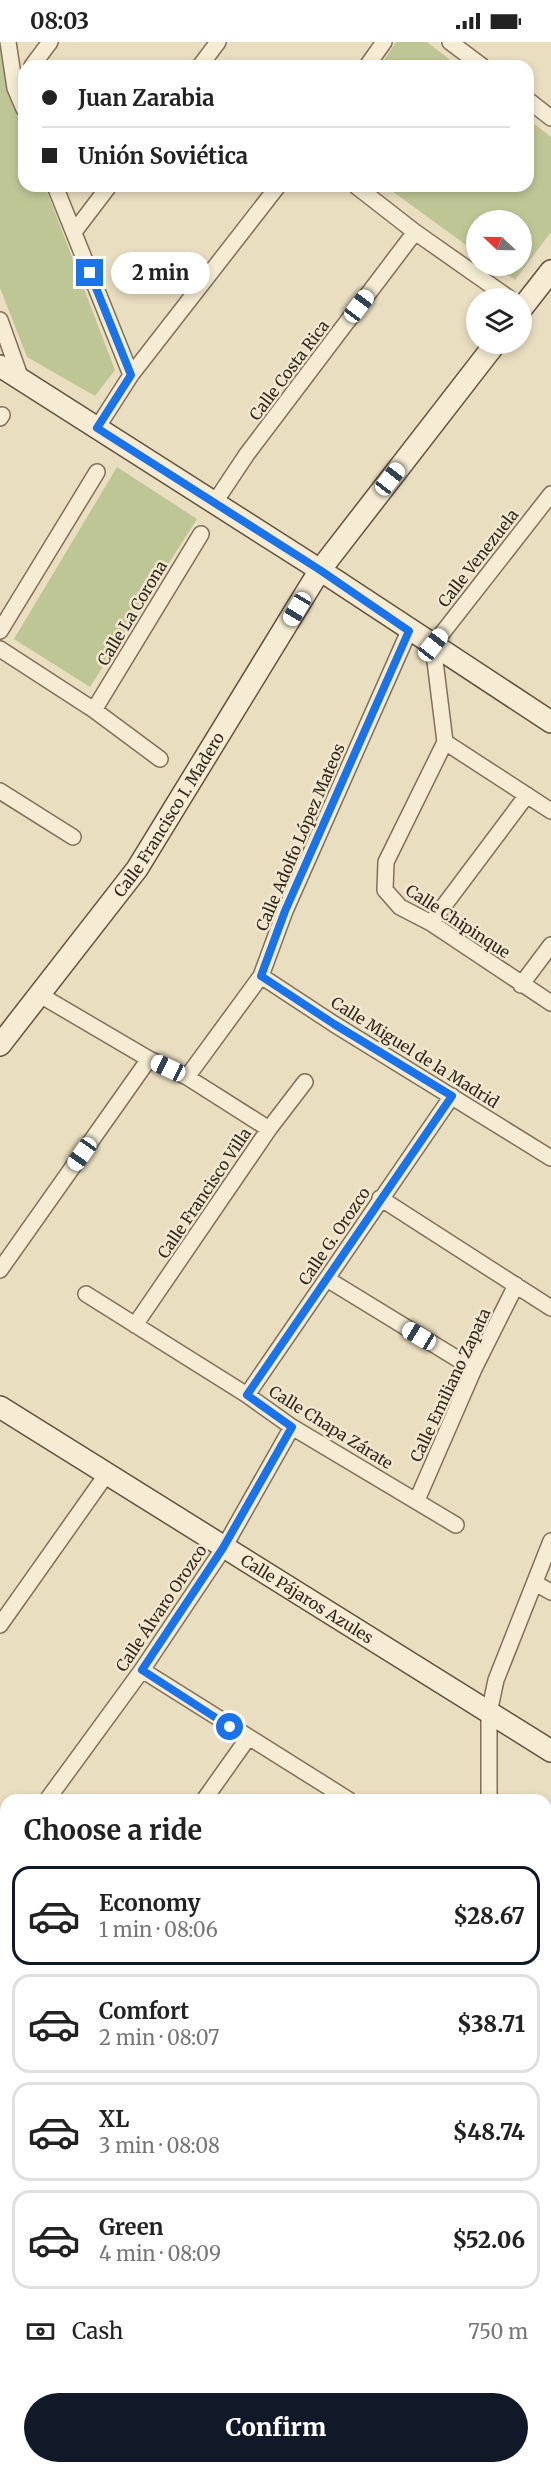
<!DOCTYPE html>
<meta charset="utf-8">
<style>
body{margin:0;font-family:Merriweather,serif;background:#f2f2f2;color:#222;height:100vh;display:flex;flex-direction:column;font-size:22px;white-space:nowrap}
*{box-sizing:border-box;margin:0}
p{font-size:20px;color:#767676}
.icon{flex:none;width:33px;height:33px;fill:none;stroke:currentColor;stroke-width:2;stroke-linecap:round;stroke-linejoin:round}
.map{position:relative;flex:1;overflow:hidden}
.panel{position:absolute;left:0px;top:1752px;width:552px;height:680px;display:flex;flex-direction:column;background:#fff;border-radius:18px 18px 0 0;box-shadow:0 3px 9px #0003}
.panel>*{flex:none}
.banner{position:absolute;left:18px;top:18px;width:516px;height:132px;border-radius:18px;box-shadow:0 3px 9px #0003;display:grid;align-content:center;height:132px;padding:0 24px;background:#fff}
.needle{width:39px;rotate:292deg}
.controls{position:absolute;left:466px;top:168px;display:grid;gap:12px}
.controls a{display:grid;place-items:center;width:66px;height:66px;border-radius:50%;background:#fff;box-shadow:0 3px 9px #0003;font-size:30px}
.end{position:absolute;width:27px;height:27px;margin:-14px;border:8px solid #1a73e8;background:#fff;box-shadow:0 0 0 3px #fff}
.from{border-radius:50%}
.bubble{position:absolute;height:42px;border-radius:21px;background:#fff;box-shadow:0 3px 9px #0003;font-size:20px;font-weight:800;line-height:42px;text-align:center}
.car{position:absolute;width:18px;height:36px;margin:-18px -9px;border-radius:8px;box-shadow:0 0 4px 2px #0007;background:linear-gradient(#fff 24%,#345 0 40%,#fff 0 76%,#345 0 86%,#fff 0)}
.banner b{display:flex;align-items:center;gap:21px;height:57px;font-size:22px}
.banner b+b{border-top:2px solid #e0e0e0}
.banner i{width:15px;height:15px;background:#222}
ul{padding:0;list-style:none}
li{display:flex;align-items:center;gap:18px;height:99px;margin:0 12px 9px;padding:0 12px;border:3px solid #e0e0e0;border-radius:18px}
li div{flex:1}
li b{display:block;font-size:22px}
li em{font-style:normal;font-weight:800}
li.selected{border-color:#111827}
li>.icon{width:54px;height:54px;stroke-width:1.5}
h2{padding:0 24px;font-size:27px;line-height:72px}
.pay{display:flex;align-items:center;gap:15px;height:66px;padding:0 24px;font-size:22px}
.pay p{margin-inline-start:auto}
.primary-button{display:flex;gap:12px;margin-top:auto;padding:12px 24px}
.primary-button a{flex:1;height:69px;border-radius:36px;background:#111827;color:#fff;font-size:24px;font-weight:800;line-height:69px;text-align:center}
.status{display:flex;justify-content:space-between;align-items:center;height:42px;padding:0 30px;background:#fff;direction:ltr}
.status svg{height:16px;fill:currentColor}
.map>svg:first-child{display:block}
.green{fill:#bfc696}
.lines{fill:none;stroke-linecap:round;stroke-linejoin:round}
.street-casing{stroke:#816f5a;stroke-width:18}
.secondary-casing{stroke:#62513d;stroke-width:24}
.street{stroke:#f5ecd3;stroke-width:15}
.secondary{stroke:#f5ecd3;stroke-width:21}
.route{stroke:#1a73e8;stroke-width:8}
.labels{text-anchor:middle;stroke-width:5;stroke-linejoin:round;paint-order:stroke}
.street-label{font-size:16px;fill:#31271d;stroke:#f1e8cf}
</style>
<div class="status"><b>08:03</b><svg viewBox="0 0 49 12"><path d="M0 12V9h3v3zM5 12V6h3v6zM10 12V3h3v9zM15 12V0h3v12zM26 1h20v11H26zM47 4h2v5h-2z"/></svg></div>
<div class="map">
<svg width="551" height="2431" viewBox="0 0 551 2431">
<rect width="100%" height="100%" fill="#e9dec0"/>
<path class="green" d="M396,0H427L458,24H380Z
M0,8L5,38L24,87V144H45L115,328L95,354L27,315L0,246Z
M528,77L551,95V190L515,238L495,224H522V178H477V211L385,144H528Z
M117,425L197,477L90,645L14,597Z"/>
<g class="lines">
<defs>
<path id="street" d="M8,0L15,46L24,67
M450,0L482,24
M32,24L50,0
M200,24L218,0
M367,24L384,0
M528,58L551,76
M55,144L131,333
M356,144L415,190L509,256
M74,190L109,144
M0,278L21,337
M0,376L2,373
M97,386L131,333L278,144
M551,452L433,603L445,700L386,820L385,848L400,865L431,881L551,961
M215,460L247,412L415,190
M0,589L97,430
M0,607L94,668L160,717
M94,668L201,492
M445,700L551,769
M0,749L73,795
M431,881L527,753
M261,934L334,982L551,1116
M521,943L551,903
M40,953L149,1017L187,1035L269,1087
M187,1035L261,934L285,869L409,589
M380,1156L551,1266
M0,1228L149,1017
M327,1237L474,1327
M86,1252L247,1353L292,1385L456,1483
M135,1283L269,1087L305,1040
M247,1353L452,1054
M417,1458L474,1327L516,1243
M535,1541L551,1550
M0,1583L106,1433
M142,1628L349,1758
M47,1758L142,1628L223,1507L292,1385
M204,1758L248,1696
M489,1758V1671L496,1638L551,1499
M0,1823L6,1814
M0,2051L6,2043
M546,2092L551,2091
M546,2144L551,2147
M546,2249L551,2252
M0,2290L6,2280
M547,2320L551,2306
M546,2401L551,2390
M98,2431L101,2426
M253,2431L257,2426
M402,2431L404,2426
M533,2431L535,2426"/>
<g id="secondary">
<path d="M522,266L551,229"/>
<path d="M0,324L320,528L551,680"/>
<path id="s1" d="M0,1003L137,827L320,528L495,302"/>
<path id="s2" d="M0,1365L551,1709"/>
</g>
</defs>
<use href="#street" class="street-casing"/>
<use href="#secondary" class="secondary-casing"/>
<use href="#street" class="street"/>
<use href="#secondary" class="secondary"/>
</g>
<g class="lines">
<path class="route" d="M90,231L131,333L97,386L320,528L409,589L285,869L261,934L334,982L452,1054L247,1353L292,1385L223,1506L142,1628L230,1685"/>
</g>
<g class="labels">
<g class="street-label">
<text transform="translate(289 328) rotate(-53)" y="6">Calle Costa Rica</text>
<text transform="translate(478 516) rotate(-52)" y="6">Calle Venezuela</text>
<text transform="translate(132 571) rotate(-59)" y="6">Calle La Corona</text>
<text dy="6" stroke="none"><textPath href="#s1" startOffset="286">Calle Francisco I. Madero</textPath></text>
<text transform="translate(300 795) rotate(-67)" y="6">Calle Adolfo López Mateos</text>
<text transform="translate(458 879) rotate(33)" y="6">Calle Chipinque</text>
<text transform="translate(415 1010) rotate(32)" y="6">Calle Miguel de la Madrid</text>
<text transform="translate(204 1151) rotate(-56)" y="6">Calle Francisco Villa</text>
<text transform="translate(334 1194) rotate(-56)" y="6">Calle G. Orozco</text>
<text transform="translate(450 1343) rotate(-65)" y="6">Calle Emiliano Zapata</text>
<text transform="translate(331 1385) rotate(32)" y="6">Calle Chapa Zárate</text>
<text dy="6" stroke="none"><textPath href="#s2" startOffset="362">Calle Pájaros Azules</textPath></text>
<text transform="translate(161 1566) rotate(-56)" y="6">Calle Álvaro Orozco</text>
</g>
</g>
</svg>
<div class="controls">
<a><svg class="needle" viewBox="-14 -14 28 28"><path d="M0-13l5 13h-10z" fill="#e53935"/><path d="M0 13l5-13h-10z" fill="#767676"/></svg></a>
<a><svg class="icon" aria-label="layers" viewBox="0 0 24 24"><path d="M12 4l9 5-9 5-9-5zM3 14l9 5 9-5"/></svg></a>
</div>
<i class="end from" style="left:230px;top:1685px"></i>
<i class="end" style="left:90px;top:231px"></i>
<div class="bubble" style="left:111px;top:210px;width:99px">2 min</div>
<i class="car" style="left:359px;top:264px;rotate:37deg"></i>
<i class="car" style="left:390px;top:437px;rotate:38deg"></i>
<i class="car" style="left:297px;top:567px;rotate:211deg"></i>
<i class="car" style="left:433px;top:603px;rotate:38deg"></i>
<i class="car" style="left:168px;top:1026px;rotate:295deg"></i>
<i class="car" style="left:82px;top:1112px;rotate:215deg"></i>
<i class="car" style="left:419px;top:1294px;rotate:301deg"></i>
<div class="banner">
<b><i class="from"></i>Juan Zarabia</b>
<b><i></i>Unión Soviética</b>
</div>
<section class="panel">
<h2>Choose a ride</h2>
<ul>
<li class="selected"><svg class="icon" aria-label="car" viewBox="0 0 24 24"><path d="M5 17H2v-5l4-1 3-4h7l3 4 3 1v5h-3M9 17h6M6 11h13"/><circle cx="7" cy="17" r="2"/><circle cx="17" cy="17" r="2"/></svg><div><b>Economy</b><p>1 min · 08:06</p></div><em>$28.67</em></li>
<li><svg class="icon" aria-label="car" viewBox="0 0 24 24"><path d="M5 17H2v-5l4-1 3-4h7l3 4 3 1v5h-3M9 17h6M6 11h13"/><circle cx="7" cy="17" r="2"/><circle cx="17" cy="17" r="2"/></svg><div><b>Comfort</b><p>2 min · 08:07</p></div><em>$38.71</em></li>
<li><svg class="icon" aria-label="car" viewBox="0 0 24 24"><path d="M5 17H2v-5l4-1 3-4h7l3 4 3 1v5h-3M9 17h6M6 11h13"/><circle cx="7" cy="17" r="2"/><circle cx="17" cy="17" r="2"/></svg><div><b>XL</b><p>3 min · 08:08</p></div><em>$48.74</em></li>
<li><svg class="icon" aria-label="car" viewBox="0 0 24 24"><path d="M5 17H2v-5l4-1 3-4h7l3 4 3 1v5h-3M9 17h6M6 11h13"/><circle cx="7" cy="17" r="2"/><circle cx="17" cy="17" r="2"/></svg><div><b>Green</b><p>4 min · 08:09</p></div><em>$52.06</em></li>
</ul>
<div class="pay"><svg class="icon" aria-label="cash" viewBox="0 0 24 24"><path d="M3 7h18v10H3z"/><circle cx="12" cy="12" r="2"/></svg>Cash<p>750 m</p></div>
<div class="primary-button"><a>Confirm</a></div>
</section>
</div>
